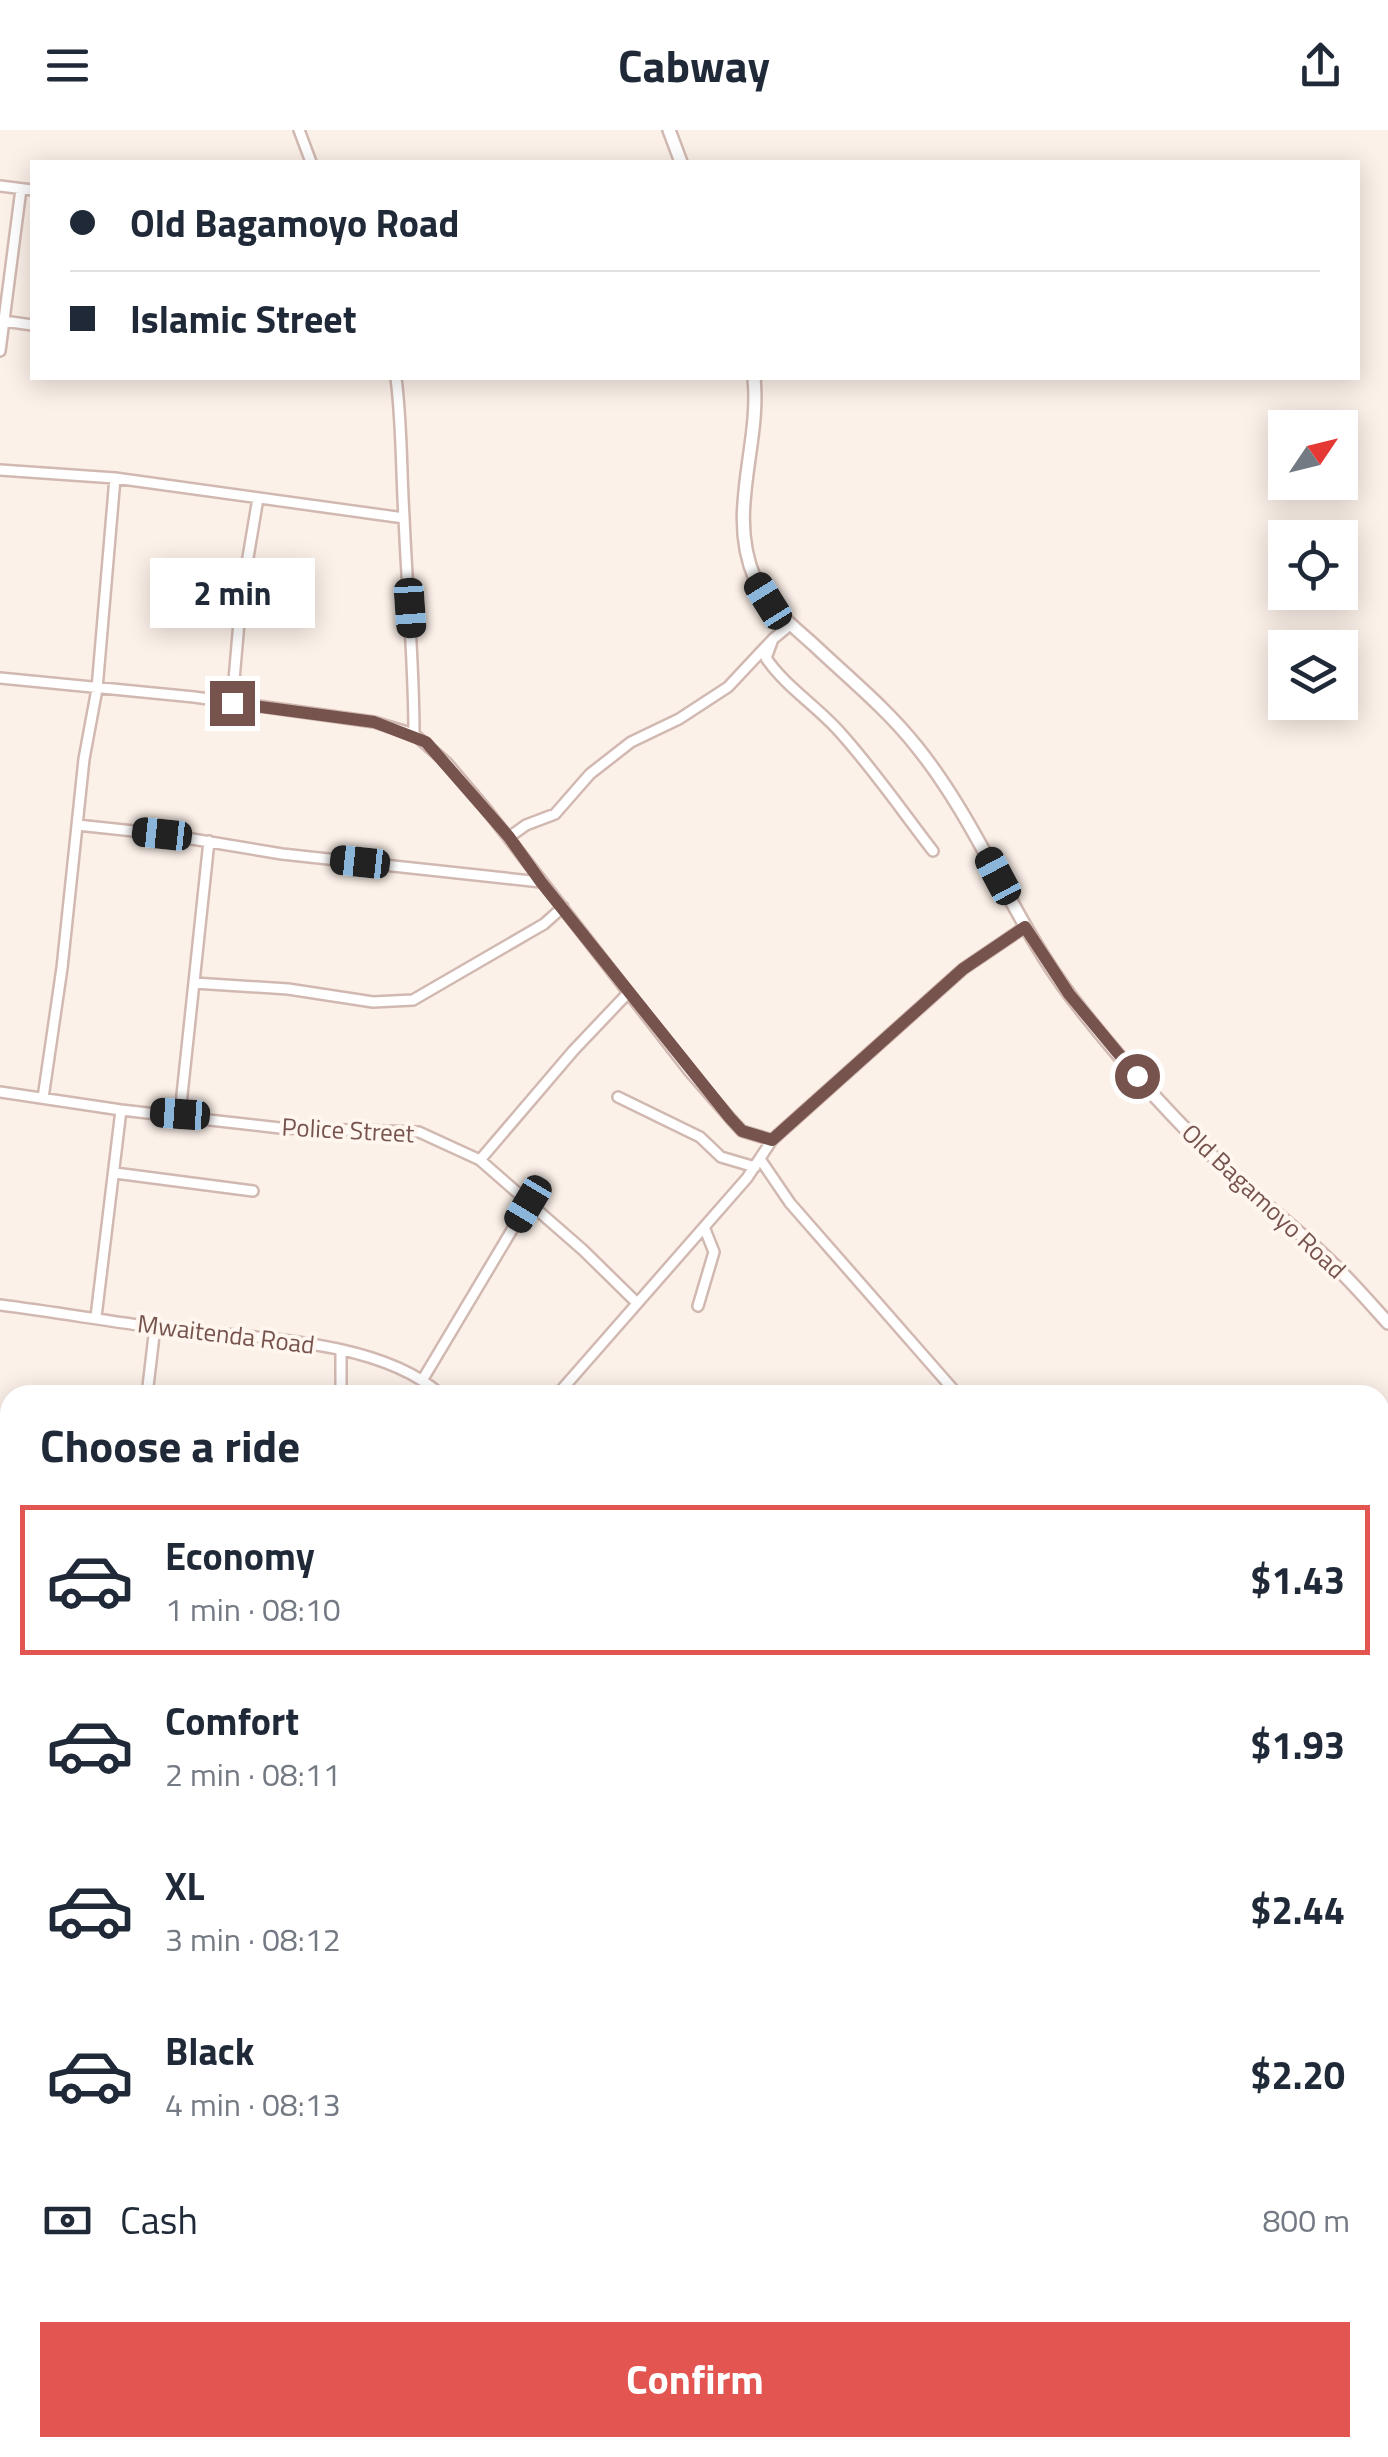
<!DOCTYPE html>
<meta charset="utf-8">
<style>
body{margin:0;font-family:"Titillium Web",sans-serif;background:#f6f6f7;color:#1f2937;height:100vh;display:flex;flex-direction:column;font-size:38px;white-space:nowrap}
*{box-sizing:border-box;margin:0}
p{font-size:32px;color:#747a83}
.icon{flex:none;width:55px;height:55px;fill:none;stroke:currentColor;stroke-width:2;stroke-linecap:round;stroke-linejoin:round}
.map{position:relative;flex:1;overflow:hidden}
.sheet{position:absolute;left:0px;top:1255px;width:1390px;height:1072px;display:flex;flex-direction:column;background:#fff;border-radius:30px 30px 0 0;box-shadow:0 5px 25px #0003}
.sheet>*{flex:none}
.banner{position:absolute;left:30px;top:30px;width:1330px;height:220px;border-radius:0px;box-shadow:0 5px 25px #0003;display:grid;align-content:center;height:220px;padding:0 40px;background:#fff}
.needle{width:65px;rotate:55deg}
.tools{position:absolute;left:1268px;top:280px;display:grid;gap:20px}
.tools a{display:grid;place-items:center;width:90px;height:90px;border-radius:0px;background:#fff;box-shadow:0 5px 25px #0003;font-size:50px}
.end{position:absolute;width:45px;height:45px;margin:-22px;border:12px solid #77534d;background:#fff;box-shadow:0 0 0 5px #fff}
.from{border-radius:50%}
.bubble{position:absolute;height:70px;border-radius:0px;background:#fff;box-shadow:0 5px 25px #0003;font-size:32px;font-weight:700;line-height:70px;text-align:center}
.car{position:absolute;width:30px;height:60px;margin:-30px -15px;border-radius:12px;box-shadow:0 0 8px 2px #0007;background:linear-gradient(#222 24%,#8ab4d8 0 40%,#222 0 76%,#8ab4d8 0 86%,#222 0)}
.banner b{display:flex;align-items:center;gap:35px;height:95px;font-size:38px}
.banner b+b{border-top:2px solid #e0e1e3}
.banner i{width:25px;height:25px;background:#1f2937}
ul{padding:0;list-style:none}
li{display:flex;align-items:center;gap:30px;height:150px;margin:0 20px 15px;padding:0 20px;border:5px solid transparent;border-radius:0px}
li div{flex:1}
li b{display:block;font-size:38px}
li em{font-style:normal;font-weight:700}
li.current{border-color:#e35551}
li>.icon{width:90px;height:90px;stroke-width:1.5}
h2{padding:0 40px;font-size:45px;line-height:120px}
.pay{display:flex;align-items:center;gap:25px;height:110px;padding:0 40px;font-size:38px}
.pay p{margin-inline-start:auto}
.primary-button{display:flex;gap:20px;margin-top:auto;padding:20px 40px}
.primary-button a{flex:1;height:115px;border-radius:0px;background:#e35551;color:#fff;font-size:40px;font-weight:700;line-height:115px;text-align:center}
header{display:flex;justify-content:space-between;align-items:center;height:130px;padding:0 40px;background:#fff;font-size:45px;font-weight:700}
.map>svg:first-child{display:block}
.water{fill:#bde6e4;stroke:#a4d8d6;stroke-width:2.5}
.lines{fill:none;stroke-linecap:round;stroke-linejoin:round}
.stream{stroke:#a4d8d6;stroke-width:4}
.minor-casing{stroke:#d1b9b1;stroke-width:14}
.tertiary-casing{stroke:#d1b9b1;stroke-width:16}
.minor{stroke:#fff;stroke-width:9}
.tertiary{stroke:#fff;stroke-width:11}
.route{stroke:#77534d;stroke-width:12}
.labels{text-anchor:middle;stroke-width:8;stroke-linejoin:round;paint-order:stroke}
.street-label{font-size:25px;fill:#77534d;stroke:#fff6f0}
</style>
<header><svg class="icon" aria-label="menu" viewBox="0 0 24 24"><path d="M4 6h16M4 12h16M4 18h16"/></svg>Cabway<svg class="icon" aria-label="share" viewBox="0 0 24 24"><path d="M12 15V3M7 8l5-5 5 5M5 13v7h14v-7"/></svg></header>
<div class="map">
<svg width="1388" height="2327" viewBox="0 0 1388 2327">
<rect width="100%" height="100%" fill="#fcf1e9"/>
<path class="water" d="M1380,1781L1388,1782V1893L1380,1892Z
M1380,1915L1388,1916V2028L1380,2026Z"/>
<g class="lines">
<path class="stream" d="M1380,1727L1388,1722"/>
<defs>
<path id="minor" d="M299,0L311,32
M0,56L32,60
M4,191L32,195
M0,221L21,59
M396,248C402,294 401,340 404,387C407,460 414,531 414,604L447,633L486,679L690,942L730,988L742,1001L772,1010L963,839L1025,797
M0,340L115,348L404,388
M790,495L773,509L766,528C784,555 815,575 837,599C872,637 902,681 933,721
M0,548L194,567L374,592L414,604
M232,573L241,469L258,368
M77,695L162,704L282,724L541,752
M509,707L526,695L555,684L590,644L631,612L679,589L728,557L773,509
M194,853L288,859L373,872L413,870L544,794L563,777
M0,962L121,980L280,998L419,1002L480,1030L583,1120L637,1173
M618,967L700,1007L721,1027L755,1037
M43,968L62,838L84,629L97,559L115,348
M180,984L209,711
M760,1029L790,1073L958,1265
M480,1030L573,921L628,863
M115,1043L253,1061
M0,1175C54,1182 107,1191 160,1198C243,1208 378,1207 441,1265
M698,1176L714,1122L704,1097
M96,1187L121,980
M341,1220V1265
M423,1249L528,1073
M147,1265L155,1197
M557,1265L747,1048L772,1010
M0,1318L10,1319
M0,2119L10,2106
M0,2224L10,2234
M0,2274L10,2264
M94,2318L103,2327
M380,2318L389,2327
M237,2327L247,2318
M734,2327L737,2318
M948,2327L951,2318"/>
<path id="tertiary" d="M669,0L681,32
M754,248C761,316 726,382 755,449C768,477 793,496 815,516C850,549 887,579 917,617C979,694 1012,789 1072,868C1120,930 1172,988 1229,1042C1262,1073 1299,1100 1331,1132C1351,1151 1369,1172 1388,1193
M1380,1511L1388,1503
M1189,2327L1192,2318"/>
</defs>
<use href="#minor" class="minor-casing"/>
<use href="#tertiary" class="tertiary-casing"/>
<use href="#minor" class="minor"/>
<use href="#tertiary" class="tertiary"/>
</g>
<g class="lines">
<path class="route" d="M232,573L374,592L426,612L509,707L541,752L730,988L742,1001L772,1010L963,839L1025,797L1069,864L1137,946"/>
</g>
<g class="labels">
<g class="street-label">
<text transform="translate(348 1000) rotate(3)" y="9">Police Street</text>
<text transform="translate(1264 1071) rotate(43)" y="9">Old Bagamoyo Road</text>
<text transform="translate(226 1204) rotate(7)" y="9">Mwaitenda Road</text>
</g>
</g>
</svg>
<div class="tools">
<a><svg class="needle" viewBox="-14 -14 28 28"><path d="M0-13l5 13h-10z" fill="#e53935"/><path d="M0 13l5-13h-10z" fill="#747a83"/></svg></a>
<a><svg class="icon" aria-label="locate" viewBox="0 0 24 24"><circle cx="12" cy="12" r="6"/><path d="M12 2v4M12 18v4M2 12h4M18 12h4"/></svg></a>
<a><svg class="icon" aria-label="layers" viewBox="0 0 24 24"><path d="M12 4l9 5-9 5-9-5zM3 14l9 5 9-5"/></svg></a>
</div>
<i class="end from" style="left:1137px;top:946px"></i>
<i class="end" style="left:232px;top:573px"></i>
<div class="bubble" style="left:150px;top:428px;width:165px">2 min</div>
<i class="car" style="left:768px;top:471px;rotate:328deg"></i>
<i class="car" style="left:410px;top:478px;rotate:176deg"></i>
<i class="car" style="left:162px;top:704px;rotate:276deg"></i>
<i class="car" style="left:360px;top:732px;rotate:276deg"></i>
<i class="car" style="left:998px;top:746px;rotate:332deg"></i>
<i class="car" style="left:180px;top:984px;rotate:274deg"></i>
<i class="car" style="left:528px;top:1074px;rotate:211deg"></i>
<div class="banner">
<b><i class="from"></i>Old Bagamoyo Road</b>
<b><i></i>Islamic Street</b>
</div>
<section class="sheet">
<h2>Choose a ride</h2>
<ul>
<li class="current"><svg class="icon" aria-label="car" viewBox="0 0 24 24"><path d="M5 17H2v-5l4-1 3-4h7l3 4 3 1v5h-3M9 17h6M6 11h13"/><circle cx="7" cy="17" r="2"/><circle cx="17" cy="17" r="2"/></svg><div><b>Economy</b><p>1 min · 08:10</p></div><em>$1.43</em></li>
<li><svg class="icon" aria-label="car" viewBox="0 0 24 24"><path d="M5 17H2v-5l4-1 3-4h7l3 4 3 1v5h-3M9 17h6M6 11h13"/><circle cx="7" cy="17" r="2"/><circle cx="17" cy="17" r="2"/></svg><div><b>Comfort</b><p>2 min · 08:11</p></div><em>$1.93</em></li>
<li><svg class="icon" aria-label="car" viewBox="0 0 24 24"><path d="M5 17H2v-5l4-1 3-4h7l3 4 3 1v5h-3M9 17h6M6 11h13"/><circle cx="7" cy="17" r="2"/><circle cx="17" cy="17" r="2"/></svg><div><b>XL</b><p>3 min · 08:12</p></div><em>$2.44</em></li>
<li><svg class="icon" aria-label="car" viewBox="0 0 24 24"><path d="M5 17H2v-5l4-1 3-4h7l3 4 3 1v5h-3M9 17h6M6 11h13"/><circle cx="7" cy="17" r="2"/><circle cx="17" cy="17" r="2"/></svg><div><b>Black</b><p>4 min · 08:13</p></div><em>$2.20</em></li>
</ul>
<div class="pay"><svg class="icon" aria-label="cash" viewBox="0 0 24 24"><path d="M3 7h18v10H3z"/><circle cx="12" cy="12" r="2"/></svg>Cash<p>800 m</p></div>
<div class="primary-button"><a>Confirm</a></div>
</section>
</div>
